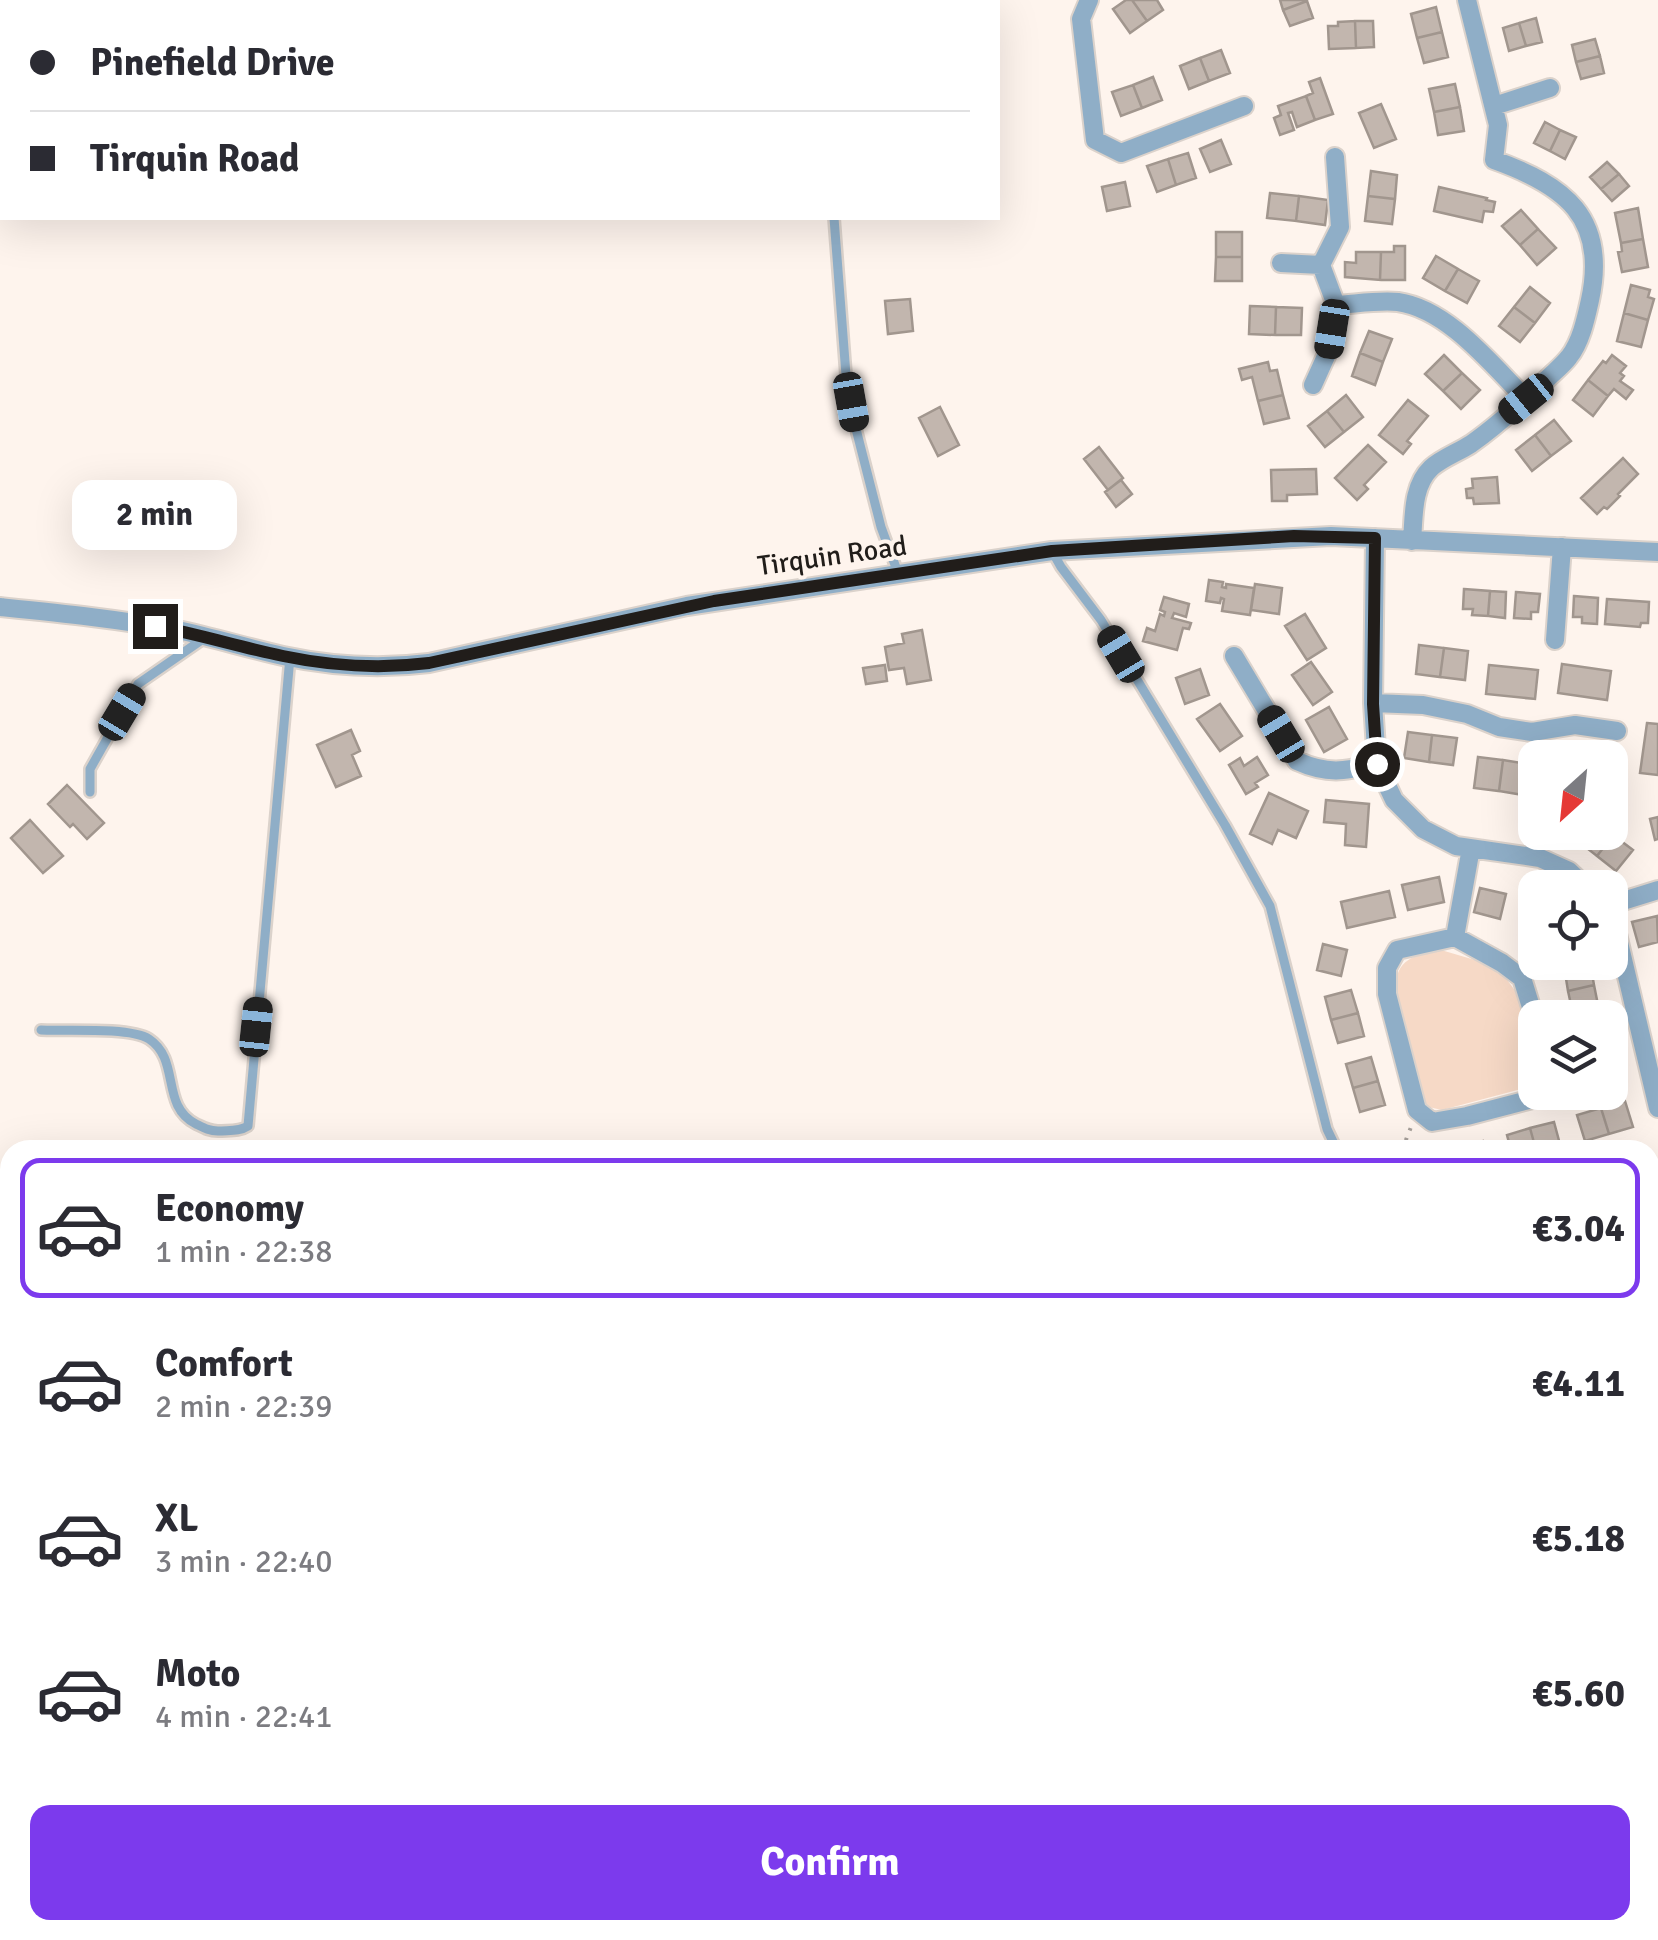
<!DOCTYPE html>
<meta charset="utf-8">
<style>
body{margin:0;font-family:Signika,sans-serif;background:#f7f7f7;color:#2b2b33;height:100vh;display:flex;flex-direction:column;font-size:38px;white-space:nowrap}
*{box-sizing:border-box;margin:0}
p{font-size:32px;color:#7c7c81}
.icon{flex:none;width:55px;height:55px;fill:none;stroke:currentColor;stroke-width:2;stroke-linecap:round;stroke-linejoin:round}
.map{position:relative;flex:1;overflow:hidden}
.drawer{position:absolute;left:0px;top:1140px;width:1660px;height:800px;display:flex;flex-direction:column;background:#fff;border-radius:30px 30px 0 0;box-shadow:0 10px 40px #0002}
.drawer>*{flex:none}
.guide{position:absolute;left:0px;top:0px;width:1000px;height:220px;box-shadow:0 10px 40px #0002;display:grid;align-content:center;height:220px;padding:0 30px;background:#fff}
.needle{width:65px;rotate:207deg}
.buttons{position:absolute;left:1518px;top:740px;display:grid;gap:20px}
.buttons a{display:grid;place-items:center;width:110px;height:110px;border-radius:20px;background:#fff;box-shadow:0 10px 40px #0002;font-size:50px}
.end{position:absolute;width:45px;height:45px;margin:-22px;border:12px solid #211d1a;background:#fff;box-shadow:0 0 0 5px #fff}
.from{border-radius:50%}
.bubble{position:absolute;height:70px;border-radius:20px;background:#fff;box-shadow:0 10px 40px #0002;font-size:32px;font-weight:700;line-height:70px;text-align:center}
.car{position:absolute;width:30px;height:60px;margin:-30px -15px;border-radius:12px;box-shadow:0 0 8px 2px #0007;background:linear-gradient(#222 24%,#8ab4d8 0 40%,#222 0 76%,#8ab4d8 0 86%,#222 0)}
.guide b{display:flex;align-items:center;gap:35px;height:95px;font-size:38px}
.guide b+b{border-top:2px solid #e1e1e2}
.guide i{width:25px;height:25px;background:#2b2b33}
ul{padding:18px 0 0;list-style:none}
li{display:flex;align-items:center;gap:30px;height:140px;margin:0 20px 15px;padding:0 10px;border:5px solid transparent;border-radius:20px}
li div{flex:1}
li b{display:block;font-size:38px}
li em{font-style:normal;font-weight:700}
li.on{border-color:#7c3aed}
li>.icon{width:90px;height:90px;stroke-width:1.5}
.action{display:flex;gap:20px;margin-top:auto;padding:20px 30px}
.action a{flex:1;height:115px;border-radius:20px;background:#7c3aed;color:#fff;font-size:40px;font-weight:700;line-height:115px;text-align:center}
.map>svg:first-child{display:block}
.green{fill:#f6d9c6}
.building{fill:#c2b6ae;stroke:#a1968e;stroke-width:2.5}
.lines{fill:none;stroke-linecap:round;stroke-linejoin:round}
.lane-casing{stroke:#dbd2cb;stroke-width:14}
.street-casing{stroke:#dbd2cb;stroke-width:22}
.path{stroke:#a69f99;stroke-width:4;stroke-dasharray:2.5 8;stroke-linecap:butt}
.lane{stroke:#8faec7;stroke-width:9}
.street{stroke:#8faec7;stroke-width:18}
.route{stroke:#211d1a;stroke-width:12}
.labels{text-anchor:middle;stroke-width:8;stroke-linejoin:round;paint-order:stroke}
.street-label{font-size:28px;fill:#211d1a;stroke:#fef4ed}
</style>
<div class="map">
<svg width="1658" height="1940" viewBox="0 0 1658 1940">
<rect width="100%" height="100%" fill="#fef4ed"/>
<path class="green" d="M1441,950L1475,960L1502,973L1519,996L1535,1062V1079L1529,1087L1442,1110L1424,1106L1394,991C1398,957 1411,957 1441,950Z"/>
<path class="building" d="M1126,0H1132L1147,21L1130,33L1113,9Z
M1132,0H1157L1163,10L1147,21Z
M1280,0H1307V1L1283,10Z
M1307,1L1313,18L1290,26L1283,10Z
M1436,7L1442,32L1417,38L1411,14Z
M1536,18L1542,42L1526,46L1519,23Z
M1355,21L1356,48L1329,49L1328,26H1338V22Z
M1355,21H1373L1374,47L1356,48Z
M1519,23L1526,46L1509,51L1503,28Z
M1442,32L1448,57L1424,63L1417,38Z
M1595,39L1600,56L1576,62L1572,45Z
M1221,50L1230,73L1209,81L1200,58Z
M1600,56L1604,73L1581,79L1576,62Z
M1200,58L1209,81L1189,89L1180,66Z
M1153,77L1162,100L1142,108L1133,85Z
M1320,78L1333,114L1315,120L1306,96L1313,93L1309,82Z
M1455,84L1460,107L1434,112L1429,89Z
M1133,85L1142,108L1121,116L1112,92Z
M1306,96L1315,120L1297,127L1292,112L1288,113L1294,130L1280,135L1274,118L1281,115L1278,106Z
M1381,104L1396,139L1374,148L1359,113Z
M1460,107L1464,131L1438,135L1434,112Z
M1545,122L1560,130L1550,151L1534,143Z
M1560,130L1576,137L1565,159L1550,151Z
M1221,140L1231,164L1210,172L1200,149Z
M1188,153L1196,178L1176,185L1168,159Z
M1168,159L1176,185L1157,192L1147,166Z
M1607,162L1619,174L1601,189L1590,177Z
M1371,171L1397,175L1395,199L1368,196Z
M1619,174L1629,186L1612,201L1601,189Z
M1125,182L1130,206L1107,211L1102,187Z
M1439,187L1487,198L1486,200L1495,202L1493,212L1484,211L1482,222L1434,211Z
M1270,193L1299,196L1296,221L1267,218Z
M1299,196L1328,200L1325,225L1296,221Z
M1368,196L1395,199L1392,224L1365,221Z
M1638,208L1643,239L1621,243L1615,213Z
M1521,210L1538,229L1520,245L1502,226Z
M1538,229L1556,248L1537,265L1520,245Z
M1216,232H1242V257H1216Z
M1643,239L1648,267L1622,272L1618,252L1622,251L1621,243Z
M1394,246H1405V280H1380L1381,252H1394Z
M1356,252H1381L1380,280L1345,277V262L1356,263Z
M1436,256L1458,269L1445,291L1423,278Z
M1216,257H1242V281H1215Z
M1458,269L1479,281L1467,303L1445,291Z
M1631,285L1650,290L1648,297L1654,299L1648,320L1624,313Z
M1530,287L1550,303L1535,323L1514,307Z
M910,299L913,331L888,334L885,301Z
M1250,306L1276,307L1275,335L1249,334Z
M1276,307L1302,308L1301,335H1275Z
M1514,307L1535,323L1520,342L1499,326Z
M1624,313L1648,320L1641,347L1617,341Z
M1369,331L1392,339L1383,362L1360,353Z
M1360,353L1383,362L1375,385L1352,376Z
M1444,355L1462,373L1443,391L1425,374Z
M1612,355L1626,366L1620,373L1624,376L1620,381L1633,390L1626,399L1614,389L1608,396L1588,380L1603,361L1606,363Z
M1268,362L1270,371L1277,370L1283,395L1258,401L1252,377L1242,380L1239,369Z
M1462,373L1480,390L1461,409L1443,391Z
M1588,380L1608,396L1593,416L1573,400Z
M1283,395L1289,418L1264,424L1258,401Z
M1346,395L1363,417L1344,432L1327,411Z
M1408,400L1428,416L1407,441L1411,444L1403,454L1379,435Z
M940,407L959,445L938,456L919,418Z
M1327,411L1344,432L1325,447L1308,426Z
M1554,420L1571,441L1551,456L1535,435Z
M1535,435L1551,456L1532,471L1516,450Z
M1368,445L1386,462L1364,485L1368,489L1357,500L1335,478Z
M1099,447L1123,478L1108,490L1084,459Z
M1623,458L1638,474L1618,494L1620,496L1607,509L1604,507L1597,514L1581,498Z
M1316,469L1317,494L1287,495V501H1272L1271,470Z
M1497,477L1499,503L1474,504L1473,498H1467L1466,489L1473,488L1472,479Z
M1121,480L1132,494L1116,507L1105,492Z
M1209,580L1223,582L1222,587L1226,588V584L1254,588L1250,615L1222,611L1224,599L1221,598L1220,603L1206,601Z
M1255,584L1282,588L1279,614L1251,610Z
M1464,589L1490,591L1488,616L1472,615L1473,609H1463Z
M1490,591L1506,592L1505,618L1488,616Z
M1516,592L1540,594L1538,612H1531V619L1514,618Z
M1574,596L1598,598L1597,624L1582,623V617H1573Z
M1164,597L1189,604L1186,617L1174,613L1172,618L1191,623L1189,629L1183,628L1177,650L1143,641L1147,628L1155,631L1160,614L1164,616L1165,612L1160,610Z
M1607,599L1649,602L1648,623H1641L1640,627L1605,624Z
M1305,614L1326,648L1307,660L1285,626Z
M922,630L931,680L907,684L904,668L889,670L885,647L904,643L902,634Z
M1419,645L1444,648L1440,677L1416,674Z
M1444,648L1468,651L1465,680L1440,677Z
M1311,662L1332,692L1313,705L1292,675Z
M1562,664L1611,671L1607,700L1558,693Z
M885,665L887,681L866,684L863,668Z
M1489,665L1538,670L1535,699L1486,694Z
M1200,669L1209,695L1185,704L1176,678Z
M1220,704L1242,736L1220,751L1197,719Z
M1329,707L1347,739L1324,752L1306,720Z
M1647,723L1658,724V775L1640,773Z
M351,730L360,751L352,755L361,776L336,787L317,745Z
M1408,732L1432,735L1429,762L1404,758Z
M1432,735L1457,738L1453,765L1429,762Z
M1551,751L1576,755L1575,758H1550Z
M1257,757L1268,775L1255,783L1258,787L1246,794L1229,765L1240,758L1244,766Z
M1478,757L1503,760L1499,791L1474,788Z
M1503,760L1528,764L1523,795L1499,791Z
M67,785L104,823L87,839L73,824L70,827L48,804Z
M1269,793L1308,811L1296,838L1278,830L1272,844L1250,834Z
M1326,800L1369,804L1366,847L1345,845L1346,824L1324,822Z
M1658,817V839L1655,840L1650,819Z
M30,820L63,856L43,873L11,838Z
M1584,832H1610L1613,835L1597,856L1578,841Z
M1613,835L1633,850L1616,871L1597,856Z
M1439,877L1444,902L1408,910L1402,885Z
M1480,888L1506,894L1500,919L1474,912Z
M1389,891L1395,917L1347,928L1341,902Z
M1535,899V922L1524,914Z
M1657,916L1658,942L1639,947L1632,922Z
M1323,944L1347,950L1341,976L1317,970Z
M1583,962H1590L1594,985L1568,991L1564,966Z
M1594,985L1599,1010L1573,1014L1568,991Z
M1351,990L1358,1013L1331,1020L1325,997Z
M1358,1013L1364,1036L1338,1043L1331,1020Z
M1371,1057L1378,1081L1353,1088L1346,1064Z
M1378,1081L1385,1105L1360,1112L1353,1088Z
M1625,1101L1633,1127L1609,1134L1601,1108Z
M1601,1108L1609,1134L1585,1141L1577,1115Z
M1554,1122L1561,1148L1536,1150L1530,1128Z
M1530,1128L1536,1150H1511L1507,1135Z
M1483,1141L1486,1150H1460L1459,1148Z
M1650,1306L1657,1334L1650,1336Z
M1658,1380V1409L1650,1411V1383Z
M1657,1481H1658V1509L1650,1505V1495Z
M1651,1827L1658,1833V1850L1652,1857L1650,1855Z"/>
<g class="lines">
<defs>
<path id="lane" d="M834,218L846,375L856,429L881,527L898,573
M1052,551L1061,567L1101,620L1225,825L1270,906L1327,1129L1337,1150
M90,792V769L138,684L203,639
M41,1030C66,1031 130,1027 149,1039C181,1060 160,1106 196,1124C204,1128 209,1131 218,1131C229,1130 239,1132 248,1126L290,657"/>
<path id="street" d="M1089,0L1081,19L1095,140L1121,153L1244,106
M1494,106L1550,88
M1281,263L1321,265
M1336,305C1355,304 1378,300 1398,302C1448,309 1492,365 1526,399
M1313,385L1327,354L1336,305L1321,265L1340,227L1335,157
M1375,538L1373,703L1377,764L1394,800L1423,829L1456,846L1540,858L1569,871L1587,888
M1412,541C1414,517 1412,486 1431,468C1442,458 1459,452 1471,444C1498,425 1523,402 1547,379C1554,372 1563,365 1569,357C1581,342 1586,318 1590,300C1608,217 1564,185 1494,160L1498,125L1467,0
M0,607C59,613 119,619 177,630C212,637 247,648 283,656C330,666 381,669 429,663L687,606L1052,551L1331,536L1658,552
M1555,640L1562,547
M1234,656L1297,761C1328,775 1345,771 1377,764
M1373,703L1423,705L1467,714L1499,727L1532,732L1575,725L1617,731
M1610,905L1658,890
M1610,916L1617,934L1658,1108
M1455,937L1471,848
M1535,1020L1522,978L1502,963L1455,937L1397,950L1387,968V994L1417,1110L1432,1122L1467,1116L1540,1097L1543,1092
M1560,1092L1566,1094L1574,1092
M1650,1356L1658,1354
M1650,1595L1658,1590
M1650,1892L1658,1899"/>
</defs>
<use href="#lane" class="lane-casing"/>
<use href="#street" class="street-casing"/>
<path class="path" d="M1402,1150L1411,1127
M1533,1930L1547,1940
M1204,1940L1210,1930"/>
<use href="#lane" class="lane"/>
<use href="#street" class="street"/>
</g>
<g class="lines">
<path class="route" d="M155,626C198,634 240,647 283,656C331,666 381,669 429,663L714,601L1052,551L1294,536L1375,538L1373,704L1377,764"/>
</g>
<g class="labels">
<g class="street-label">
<text transform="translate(832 555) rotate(-8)" y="10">Tirquin Road</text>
</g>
</g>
</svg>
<div class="buttons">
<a><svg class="needle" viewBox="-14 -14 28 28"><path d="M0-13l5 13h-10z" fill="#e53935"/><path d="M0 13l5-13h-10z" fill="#7c7c81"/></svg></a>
<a><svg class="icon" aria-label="locate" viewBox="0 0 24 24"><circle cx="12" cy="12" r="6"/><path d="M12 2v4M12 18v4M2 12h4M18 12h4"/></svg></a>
<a><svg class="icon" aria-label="layers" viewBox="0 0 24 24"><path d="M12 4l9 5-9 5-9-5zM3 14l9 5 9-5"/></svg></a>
</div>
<i class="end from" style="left:1377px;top:764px"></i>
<i class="end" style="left:155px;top:626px"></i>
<div class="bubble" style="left:72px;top:480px;width:165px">2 min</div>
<i class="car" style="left:1332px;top:329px;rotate:189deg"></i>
<i class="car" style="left:1526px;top:399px;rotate:231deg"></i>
<i class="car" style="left:851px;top:402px;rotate:170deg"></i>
<i class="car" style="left:1121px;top:654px;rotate:329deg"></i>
<i class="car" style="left:122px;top:712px;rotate:31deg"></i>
<i class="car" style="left:1281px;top:734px;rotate:329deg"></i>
<i class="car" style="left:256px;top:1027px;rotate:6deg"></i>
<div class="guide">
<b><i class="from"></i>Pinefield Drive</b>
<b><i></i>Tirquin Road</b>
</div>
<section class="drawer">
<ul>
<li class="on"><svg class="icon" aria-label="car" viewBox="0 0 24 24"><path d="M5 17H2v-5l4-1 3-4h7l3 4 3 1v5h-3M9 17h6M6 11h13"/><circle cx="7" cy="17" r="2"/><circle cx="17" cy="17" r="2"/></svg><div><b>Economy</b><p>1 min · 22:38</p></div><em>€3.04</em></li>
<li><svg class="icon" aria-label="car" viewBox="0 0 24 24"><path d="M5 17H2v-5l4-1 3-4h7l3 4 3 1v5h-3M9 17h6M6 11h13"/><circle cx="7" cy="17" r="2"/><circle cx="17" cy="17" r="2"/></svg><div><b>Comfort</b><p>2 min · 22:39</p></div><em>€4.11</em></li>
<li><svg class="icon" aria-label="car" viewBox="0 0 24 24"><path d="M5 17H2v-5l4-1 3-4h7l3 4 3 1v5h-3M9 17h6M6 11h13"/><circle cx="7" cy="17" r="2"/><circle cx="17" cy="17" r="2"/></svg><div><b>XL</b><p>3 min · 22:40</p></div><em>€5.18</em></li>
<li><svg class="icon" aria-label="car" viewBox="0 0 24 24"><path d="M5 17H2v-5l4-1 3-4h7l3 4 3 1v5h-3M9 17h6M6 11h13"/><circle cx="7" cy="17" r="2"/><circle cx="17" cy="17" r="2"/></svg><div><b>Moto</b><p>4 min · 22:41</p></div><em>€5.60</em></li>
</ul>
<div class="action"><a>Confirm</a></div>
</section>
</div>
